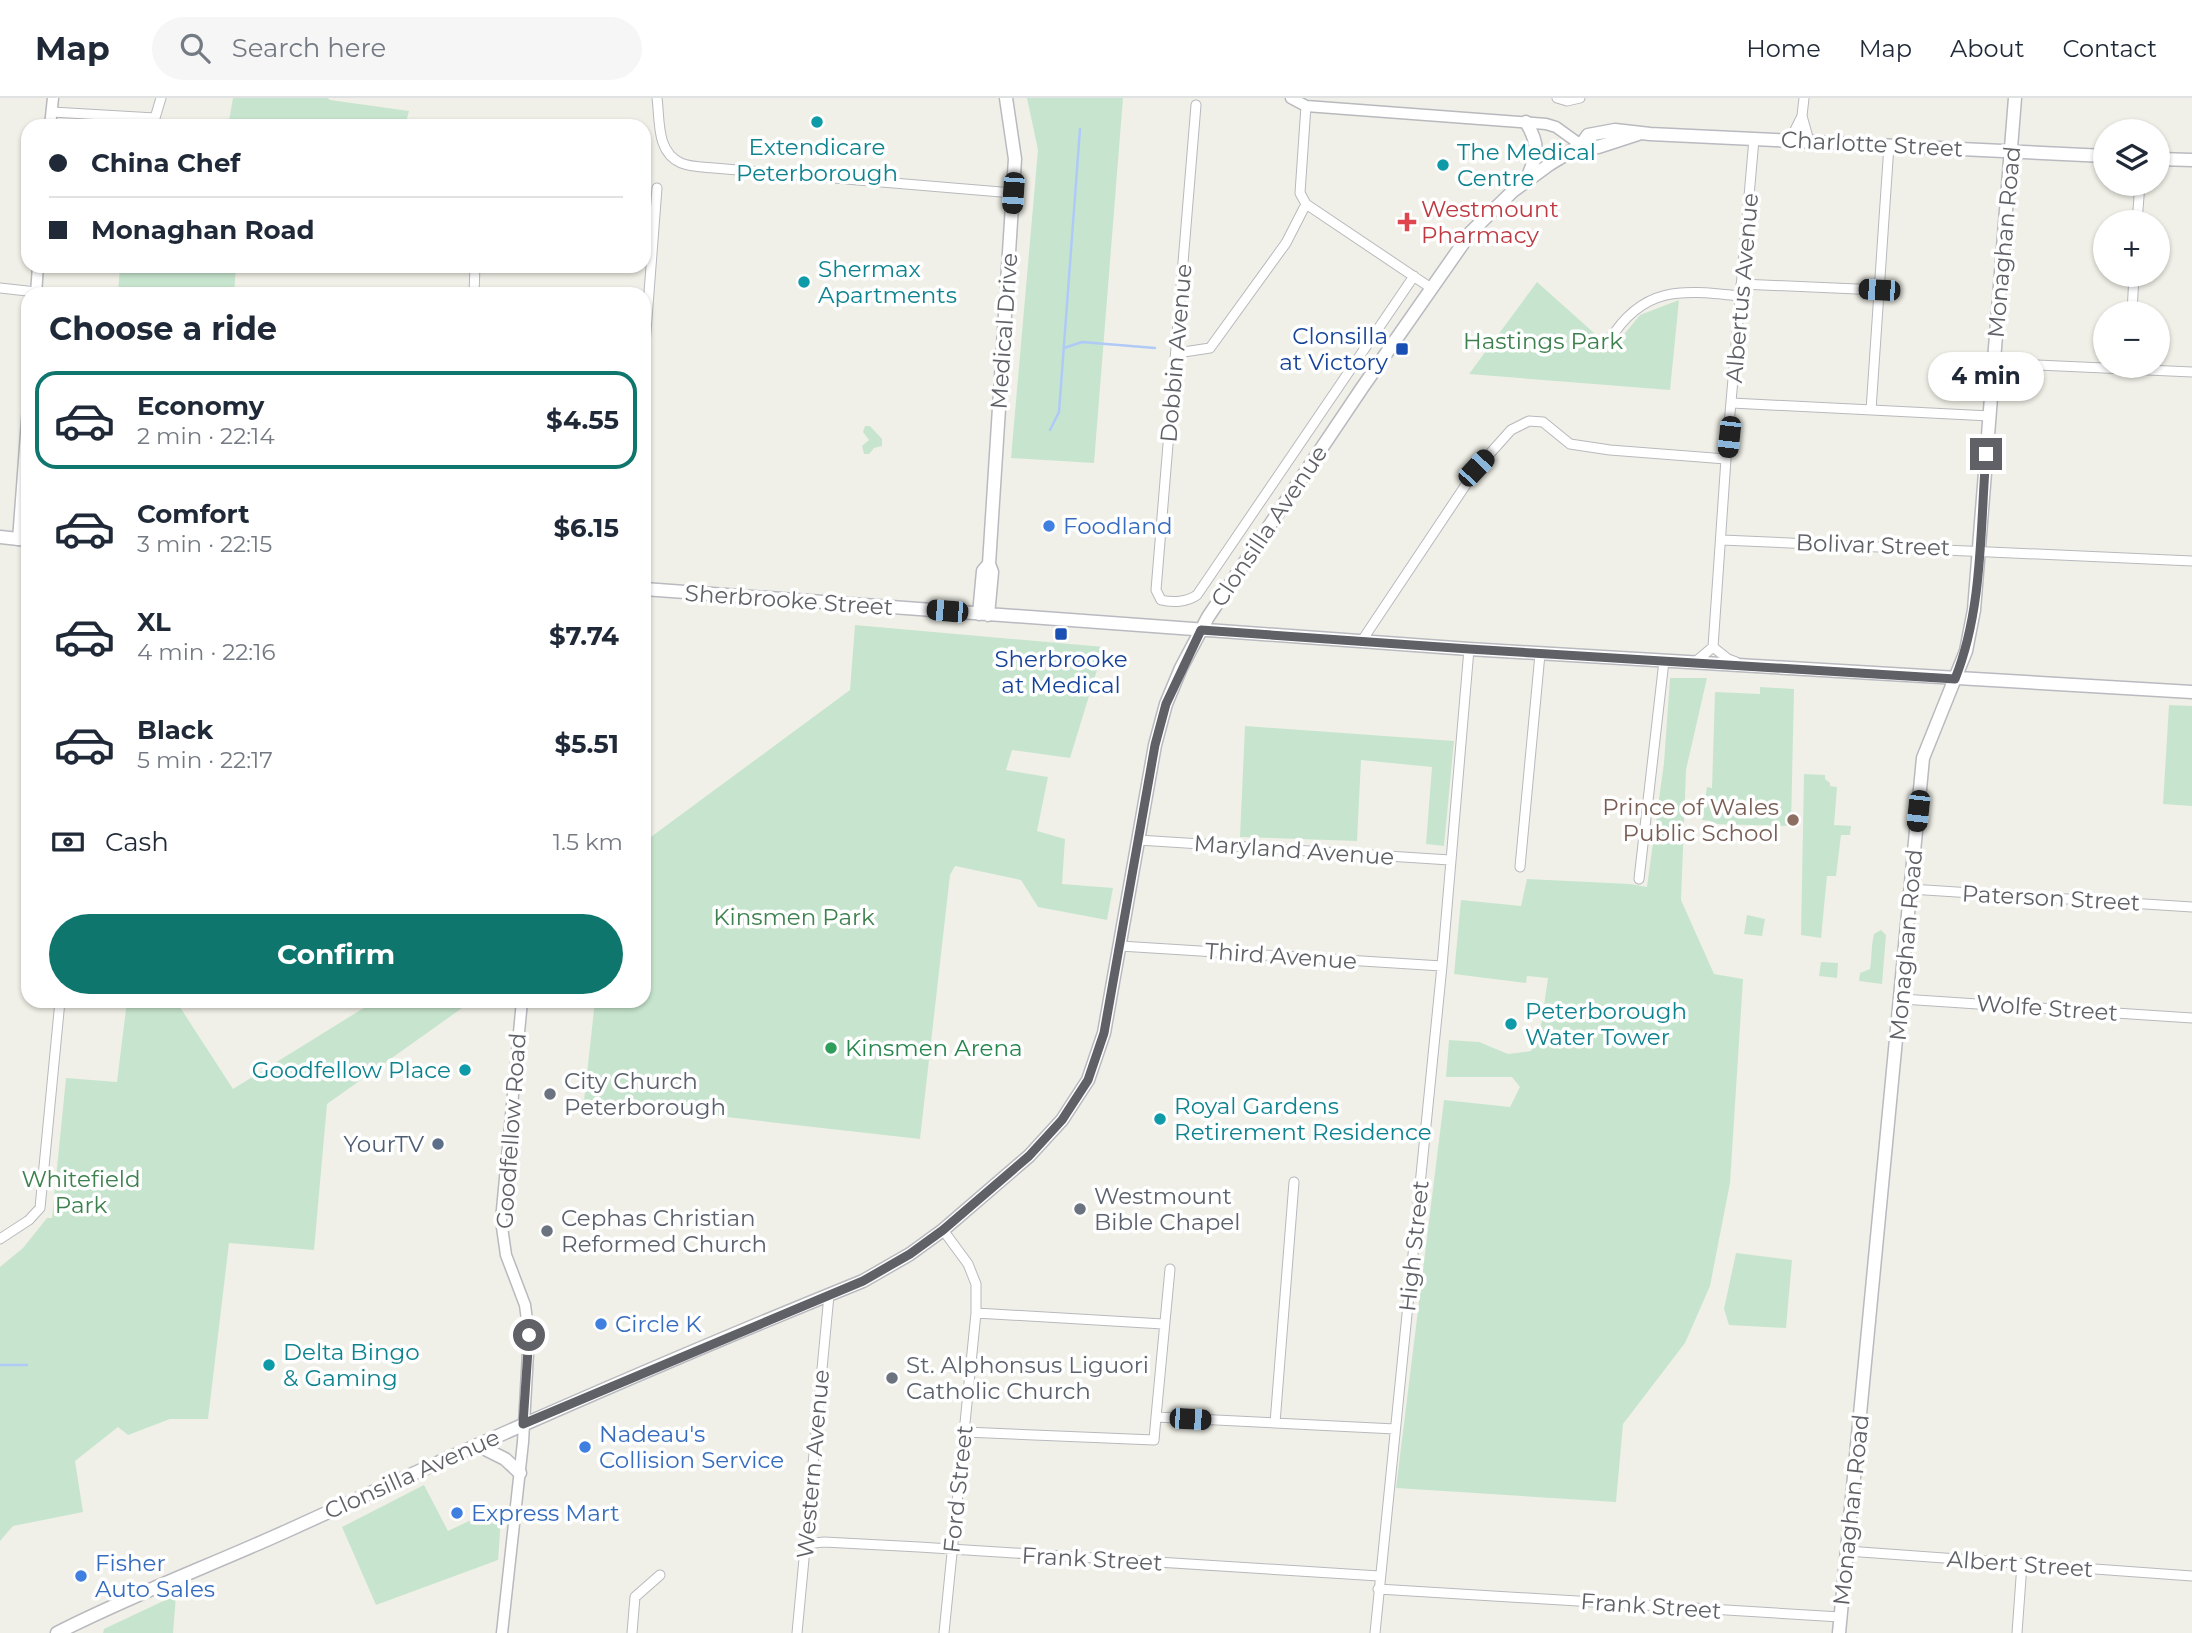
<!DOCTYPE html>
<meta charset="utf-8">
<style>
body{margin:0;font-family:Montserrat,sans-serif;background:#f6f6f7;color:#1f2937;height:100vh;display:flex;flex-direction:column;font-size:26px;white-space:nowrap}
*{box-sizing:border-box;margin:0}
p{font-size:23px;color:#747a83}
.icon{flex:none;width:38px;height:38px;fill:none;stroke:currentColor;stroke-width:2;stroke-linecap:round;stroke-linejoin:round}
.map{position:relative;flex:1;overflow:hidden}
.drawer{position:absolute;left:21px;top:189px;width:630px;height:721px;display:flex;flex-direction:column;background:#fff;border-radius:21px;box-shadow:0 2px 5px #0004}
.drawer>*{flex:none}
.guide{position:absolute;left:21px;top:21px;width:630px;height:154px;border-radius:21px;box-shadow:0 2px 5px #0004;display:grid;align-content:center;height:154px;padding:0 28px;background:#fff}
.tools{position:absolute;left:2093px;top:21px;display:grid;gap:14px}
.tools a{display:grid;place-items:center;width:77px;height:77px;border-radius:50%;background:#fff;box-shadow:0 2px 5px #0004;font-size:35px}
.end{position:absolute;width:32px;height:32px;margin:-16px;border:9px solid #5f6167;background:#fff;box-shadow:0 0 0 4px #fff}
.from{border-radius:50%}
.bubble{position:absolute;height:49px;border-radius:24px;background:#fff;box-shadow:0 2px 5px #0004;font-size:23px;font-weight:700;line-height:49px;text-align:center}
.car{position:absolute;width:21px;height:42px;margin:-21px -10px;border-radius:9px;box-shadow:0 0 5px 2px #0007;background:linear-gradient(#222 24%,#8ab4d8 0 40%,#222 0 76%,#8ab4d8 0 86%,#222 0)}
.guide b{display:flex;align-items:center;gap:24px;height:66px;font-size:26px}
.guide b+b{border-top:2px solid #e0e1e3}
.guide i{width:18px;height:18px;background:#1f2937}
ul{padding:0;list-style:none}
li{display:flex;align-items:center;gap:21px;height:98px;margin:0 14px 10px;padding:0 14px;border:4px solid transparent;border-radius:21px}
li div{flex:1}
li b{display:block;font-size:26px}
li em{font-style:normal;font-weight:700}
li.current{border-color:#0f766e}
li>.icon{width:63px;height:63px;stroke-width:1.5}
h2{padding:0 28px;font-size:32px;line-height:84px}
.pay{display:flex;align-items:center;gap:18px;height:77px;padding:0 28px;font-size:26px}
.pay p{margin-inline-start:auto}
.cta{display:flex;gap:14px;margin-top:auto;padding:14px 28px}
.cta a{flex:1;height:80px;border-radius:42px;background:#0f766e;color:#fff;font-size:28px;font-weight:700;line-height:80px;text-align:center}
header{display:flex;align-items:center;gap:42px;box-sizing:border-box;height:98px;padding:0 35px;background:#fff;border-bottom:2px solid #e0e1e3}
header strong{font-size:33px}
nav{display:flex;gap:38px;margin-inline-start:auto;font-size:24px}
.search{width:490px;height:63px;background:#f6f6f7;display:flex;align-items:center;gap:18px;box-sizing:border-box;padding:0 24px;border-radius:38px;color:#747a83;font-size:26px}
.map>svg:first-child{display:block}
.green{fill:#c7e5ce}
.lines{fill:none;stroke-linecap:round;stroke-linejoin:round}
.stream{stroke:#b0caf8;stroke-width:2.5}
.minor-casing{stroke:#b8b9bd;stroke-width:11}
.tertiary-casing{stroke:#b8b9bd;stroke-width:13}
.secondary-casing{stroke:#b9bac0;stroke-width:15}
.minor{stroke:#fff;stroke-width:9}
.tertiary{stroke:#fff;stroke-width:10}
.secondary{stroke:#fff;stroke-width:12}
.route{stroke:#5f6167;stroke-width:9}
.culture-dot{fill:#0f9aa8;stroke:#fff;stroke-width:2.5}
.health-dot{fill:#e0444e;stroke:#fff;stroke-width:2.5}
.transit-dot{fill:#1a4fb4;stroke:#fff;stroke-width:2.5}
.shop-dot{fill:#3f7fe0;stroke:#fff;stroke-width:2.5}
.education-dot{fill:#8d6e63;stroke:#fff;stroke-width:2.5}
.leisure-dot{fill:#2e9e5b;stroke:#fff;stroke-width:2.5}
.worship-dot{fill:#6b7280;stroke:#fff;stroke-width:2.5}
.service-dot{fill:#5c6f8a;stroke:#fff;stroke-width:2.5}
.labels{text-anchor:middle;stroke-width:7;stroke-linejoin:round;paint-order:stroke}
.street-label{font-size:23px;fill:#5f6167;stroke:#fff}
.culture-label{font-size:23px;fill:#0d838f;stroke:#fff;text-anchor:start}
.health-label{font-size:23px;fill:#be3a42;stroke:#fff;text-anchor:start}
.transit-label{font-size:23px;fill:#164399;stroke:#fff;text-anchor:end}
.park-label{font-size:23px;fill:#3d804e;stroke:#fff}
.shop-label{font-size:23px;fill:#366cbe;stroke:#fff;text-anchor:start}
.education-label{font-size:23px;fill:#785e54;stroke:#fff;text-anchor:end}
.leisure-label{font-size:23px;fill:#27864d;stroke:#fff;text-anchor:start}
.worship-label{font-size:23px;fill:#5b616d;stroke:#fff;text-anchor:start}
.service-label{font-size:23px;fill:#4e5e75;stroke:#fff;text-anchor:end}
</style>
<header>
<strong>Map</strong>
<div class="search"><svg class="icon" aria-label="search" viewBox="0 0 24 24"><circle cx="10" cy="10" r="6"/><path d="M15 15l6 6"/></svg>Search here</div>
<nav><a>Home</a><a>Map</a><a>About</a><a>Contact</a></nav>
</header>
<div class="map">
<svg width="2192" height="1535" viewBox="0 0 2192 1535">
<rect width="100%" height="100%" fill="#f0f0e8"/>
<path class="green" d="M233,0H328L330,2L409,13L405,28H228Z
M1027,0H1123L1094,365L1011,360L1038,52Z
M120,168H236L234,196H118Z
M1537,184L1612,251L1640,217L1679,202L1670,292L1469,276Z
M865,328H870L882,341V348L874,350L869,356H864L862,348L869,342L863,334Z
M855,527L1104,549L1070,660L1012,652L1006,672L1048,679L1037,733L1065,741L1062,786L1113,790L1107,822L1038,809L1021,782L955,768L950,777L920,1041L584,1003L595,903H644V744L850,592Z
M1670,580H1707L1686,672L1681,802L1714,876L1743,881L1730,1085L1710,1188L1685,1245L1623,1326L1616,1404L1396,1390L1444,1002L1510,1009L1520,989L1512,979H1446L1449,942L1479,944L1508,956L1531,953L1541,928L1548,880L1527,878L1526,885L1454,876L1461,802L1521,808L1527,781L1630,786L1647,789L1664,665Z
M1760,589L1794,591L1791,728L1711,726V723L1702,722L1707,689L1712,690L1715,594L1760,596Z
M2169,607L2192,608V708L2163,706Z
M1245,628L1454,643L1444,748L1426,746L1432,669L1361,662L1357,743L1240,739Z
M1804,676L1825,677V681L1830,685V688L1837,689L1834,727L1851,728L1850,737H1841L1836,778H1827L1821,840L1801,837Z
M1747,817L1765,821L1762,838L1744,836Z
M1881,832L1886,837L1882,886L1859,883L1860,875L1870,871C1872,859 1871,848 1874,836Z
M1821,864L1838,865L1837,880L1819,878Z
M127,903H176L233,991L375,903H472L327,1006L314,1152L229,1145L208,1321H170L128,1337L118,1329L75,1363L83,1414L13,1428L0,1443V1169L23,1150L47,1120H52L66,980L117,984Z
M1736,1155L1792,1162L1786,1230L1729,1227L1724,1211Z
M424,1387L448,1433L502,1407L498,1462L376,1507L342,1429Z
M176,1497L173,1535H103L104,1531Z"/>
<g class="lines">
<path class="stream" d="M1064,250L1082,244L1155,250
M1050,332L1059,314L1080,31
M0,1267H27"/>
<defs>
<path id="minor" d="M657,0C660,22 656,54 681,65C690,69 704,69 714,70L1013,95
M1557,0L1567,3L1580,0
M1804,0L1802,18L1809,43
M1196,7L1156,492L1161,502C1173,505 1187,504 1197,497L1414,178
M1306,8L1300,95L1306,106L1431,190
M52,14L155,20L161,0
M1790,42L1802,18
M2137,124L2140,86
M1741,186L1879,192
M0,190L36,194
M474,196L475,168
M2132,215L2134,177
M1609,243C1643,187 1682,192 1740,198
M1177,255L1210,250L1286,145L1306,106
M644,260L657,90
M1993,265L2192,274
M1732,305L1990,318
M1871,312L1889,47
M1722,442L2192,463
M1361,544L1477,370L1511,332L1529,323L1543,324L1570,346L1610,352L1726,361
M1713,549L1728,561L1736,564
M1694,565L1713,549L1726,361L1754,41
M1138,742L1450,762
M1520,769L1540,556
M1639,781L1664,563
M1910,791L2192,809
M1120,848L1442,868
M1902,901L2192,920
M943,1132L968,1166L976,1186V1215L944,1535
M0,1141L29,1122L40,1110L60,903
M976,1215L1163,1226
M1156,1319L1170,1171
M1275,1325L1294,1084
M964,1334L1154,1342L1156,1319L1395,1331
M805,1446L824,1444L919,1449L1379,1478
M1847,1453L2192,1478
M1378,1491L1840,1519
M632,1535L635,1499L660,1477
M797,1535L829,1197
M1375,1535L1442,868L1469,551
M2017,1535L2022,1466"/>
<path id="tertiary" d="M1291,0L1306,8L1546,26L1556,29L1581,47
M50,28L53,0
M36,196L38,168
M18,442L28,309
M502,1535L523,1344L529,1237L525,1207L506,1157L501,1122L522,903"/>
<path id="secondary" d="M1526,24C1541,49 1537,57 1526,83
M1581,47L1598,49L1638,36
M2158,61L2192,62
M0,439L28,442
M644,491L1469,551L2192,594
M979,516L983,473L989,466
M988,517L992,474L989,466L1015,61L1006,0
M477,1347L505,1361L520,1375
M57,1535C133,1496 212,1467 289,1432C479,1345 670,1261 863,1183L910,1156L943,1132L1029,1058L1062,1022L1088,982L1104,935L1155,647L1166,606L1181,570L1208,519L1362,290L1471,134L1513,93L1550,66L1581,47L1588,37L1615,32L1650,36L2105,58
M1839,1535L1923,660L1966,553L1974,512L2015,0"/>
</defs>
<use href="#minor" class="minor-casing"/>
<use href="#tertiary" class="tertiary-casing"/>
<use href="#secondary" class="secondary-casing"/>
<use href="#minor" class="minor"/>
<use href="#tertiary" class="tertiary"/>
<use href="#secondary" class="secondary"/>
</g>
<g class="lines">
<path class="route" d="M529,1237L523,1326L863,1183L910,1156L943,1132L1029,1058L1062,1022L1088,982L1104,935L1155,647L1166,606L1201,532L1469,551L1955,581C1983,511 1980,431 1986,356"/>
</g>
<g class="culture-dot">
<circle cx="817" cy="24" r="7"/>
<circle cx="1443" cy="67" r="7"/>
<circle cx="804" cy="184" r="7"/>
<circle cx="1511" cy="926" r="7"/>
<circle cx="465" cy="972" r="7"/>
<circle cx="1160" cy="1021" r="7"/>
<circle cx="269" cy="1267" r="7"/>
</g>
<path class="health-dot" d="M1403.5 113.5h7v7h7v7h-7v7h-7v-7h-7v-7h7z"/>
<g class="transit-dot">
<rect x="1395" y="244" width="14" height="14" rx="3.5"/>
<rect x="1054" y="529" width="14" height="14" rx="3.5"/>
</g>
<g class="shop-dot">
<circle cx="1049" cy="428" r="7"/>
<circle cx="601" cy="1226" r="7"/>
<circle cx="585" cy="1349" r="7"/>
<circle cx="457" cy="1415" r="7"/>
<circle cx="81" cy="1478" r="7"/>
</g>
<circle class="education-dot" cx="1793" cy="722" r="7"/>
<circle class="leisure-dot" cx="831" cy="950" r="7"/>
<g class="worship-dot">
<circle cx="550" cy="996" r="7"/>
<circle cx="1080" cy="1111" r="7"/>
<circle cx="547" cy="1133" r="7"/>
<circle cx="892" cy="1280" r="7"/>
</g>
<circle class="service-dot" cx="438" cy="1046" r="7"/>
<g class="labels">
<g class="street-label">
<text transform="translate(1872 46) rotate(3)" y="8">Charlotte Street</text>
<text transform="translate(2004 144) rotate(-85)" y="8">Monaghan Road</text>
<text transform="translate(1742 190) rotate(-85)" y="8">Albertus Avenue</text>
<text transform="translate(1004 233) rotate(-86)" y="8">Medical Drive</text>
<text transform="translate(1176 255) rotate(-85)" y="8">Dobbin Avenue</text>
<text transform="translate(1269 428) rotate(-56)" y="8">Clonsilla Avenue</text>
<text transform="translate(1873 447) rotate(2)" y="8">Bolivar Street</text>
<text transform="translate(789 502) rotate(4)" y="8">Sherbrooke Street</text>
<text transform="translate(1294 752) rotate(4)" y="8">Maryland Avenue</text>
<text transform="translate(2051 800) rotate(3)" y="8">Paterson Street</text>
<text transform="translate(1906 847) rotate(-85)" y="8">Monaghan Road</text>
<text transform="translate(1281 858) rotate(4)" y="8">Third Avenue</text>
<text transform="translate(2047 910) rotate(4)" y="8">Wolfe Street</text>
<text transform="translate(511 1033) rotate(-86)" y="8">Goodfellow Road</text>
<text transform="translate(1414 1148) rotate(-84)" y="8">High Street</text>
<text transform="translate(813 1366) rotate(-85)" y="8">Western Avenue</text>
<text transform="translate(412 1376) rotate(-24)" y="8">Clonsilla Avenue</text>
<text transform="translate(958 1391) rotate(-84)" y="8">Ford Street</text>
<text transform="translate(1851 1412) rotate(-84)" y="8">Monaghan Road</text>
<text transform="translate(1092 1461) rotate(3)" y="8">Frank Street</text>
<text transform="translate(2020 1466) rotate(4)" y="8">Albert Street</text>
<text transform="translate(1651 1508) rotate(4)" y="8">Frank Street</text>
</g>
<g class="culture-label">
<text x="817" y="57" text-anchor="middle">Extendicare<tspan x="817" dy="26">Peterborough</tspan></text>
<text x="1457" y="62">The Medical<tspan x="1457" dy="26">Centre</tspan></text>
<text x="818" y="179">Shermax<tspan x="818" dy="26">Apartments</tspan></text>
<text x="1525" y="921">Peterborough<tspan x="1525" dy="26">Water Tower</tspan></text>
<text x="451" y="980" text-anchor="end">Goodfellow Place</text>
<text x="1174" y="1016">Royal Gardens<tspan x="1174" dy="26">Retirement Residence</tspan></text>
<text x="283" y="1262">Delta Bingo<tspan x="283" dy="26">&amp; Gaming</tspan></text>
</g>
<g class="health-label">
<text x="1421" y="119">Westmount<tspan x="1421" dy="26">Pharmacy</tspan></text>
</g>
<g class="transit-label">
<text x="1388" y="246">Clonsilla<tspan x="1388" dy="26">at Victory</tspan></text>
<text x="1061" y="569" text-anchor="middle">Sherbrooke<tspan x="1061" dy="26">at Medical</tspan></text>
</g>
<g class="park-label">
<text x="1543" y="251">Hastings Park</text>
<text x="794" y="827">Kinsmen Park</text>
<text x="81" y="1089">Whitefield<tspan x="81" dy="26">Park</tspan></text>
</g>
<g class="shop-label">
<text x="1063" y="436">Foodland</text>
<text x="615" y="1234">Circle K</text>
<text x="599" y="1344">Nadeau's<tspan x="599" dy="26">Collision Service</tspan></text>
<text x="471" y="1423">Express Mart</text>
<text x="95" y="1473">Fisher<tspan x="95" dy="26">Auto Sales</tspan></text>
</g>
<g class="education-label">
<text x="1779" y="717">Prince of Wales<tspan x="1779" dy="26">Public School</tspan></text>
</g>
<g class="leisure-label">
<text x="845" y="958">Kinsmen Arena</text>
</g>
<g class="worship-label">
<text x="564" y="991">City Church<tspan x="564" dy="26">Peterborough</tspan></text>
<text x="1094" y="1106">Westmount<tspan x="1094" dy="26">Bible Chapel</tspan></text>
<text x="561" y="1128">Cephas Christian<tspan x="561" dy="26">Reformed Church</tspan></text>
<text x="906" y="1275">St. Alphonsus Liguori<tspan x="906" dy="26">Catholic Church</tspan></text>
</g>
<g class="service-label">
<text x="424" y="1054">YourTV</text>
</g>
</g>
</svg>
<div class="tools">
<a><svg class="icon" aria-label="layers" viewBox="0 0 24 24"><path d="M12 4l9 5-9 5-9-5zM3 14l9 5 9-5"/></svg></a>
<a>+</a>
<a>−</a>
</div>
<i class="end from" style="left:529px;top:1237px"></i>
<i class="end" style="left:1986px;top:356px"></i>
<div class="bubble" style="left:1928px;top:254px;width:116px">4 min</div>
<i class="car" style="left:1013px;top:95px;rotate:184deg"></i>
<i class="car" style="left:1879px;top:192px;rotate:273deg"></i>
<i class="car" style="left:1729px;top:339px;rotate:186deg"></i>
<i class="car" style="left:1476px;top:370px;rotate:43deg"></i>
<i class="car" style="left:947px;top:513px;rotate:275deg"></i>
<i class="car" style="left:1918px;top:713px;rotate:186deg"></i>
<i class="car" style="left:1190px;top:1321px;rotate:93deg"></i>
<div class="guide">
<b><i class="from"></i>China Chef</b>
<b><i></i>Monaghan Road</b>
</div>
<section class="drawer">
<h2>Choose a ride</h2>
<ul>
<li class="current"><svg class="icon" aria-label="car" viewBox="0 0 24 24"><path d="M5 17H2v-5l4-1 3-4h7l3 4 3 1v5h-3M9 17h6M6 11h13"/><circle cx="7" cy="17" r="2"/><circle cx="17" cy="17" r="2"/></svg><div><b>Economy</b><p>2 min · 22:14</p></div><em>$4.55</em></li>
<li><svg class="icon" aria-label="car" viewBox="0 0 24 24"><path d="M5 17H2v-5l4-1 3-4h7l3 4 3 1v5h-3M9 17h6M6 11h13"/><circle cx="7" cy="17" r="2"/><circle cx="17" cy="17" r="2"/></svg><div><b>Comfort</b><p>3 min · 22:15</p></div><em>$6.15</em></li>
<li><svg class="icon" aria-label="car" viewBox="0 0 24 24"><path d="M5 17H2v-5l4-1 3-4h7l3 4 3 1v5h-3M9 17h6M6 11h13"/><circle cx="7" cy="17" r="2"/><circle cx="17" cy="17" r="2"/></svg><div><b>XL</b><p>4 min · 22:16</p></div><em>$7.74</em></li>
<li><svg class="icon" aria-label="car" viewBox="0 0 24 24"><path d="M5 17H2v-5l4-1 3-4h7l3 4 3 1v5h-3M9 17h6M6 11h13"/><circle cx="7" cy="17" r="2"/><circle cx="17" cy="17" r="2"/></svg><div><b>Black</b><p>5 min · 22:17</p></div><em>$5.51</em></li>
</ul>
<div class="pay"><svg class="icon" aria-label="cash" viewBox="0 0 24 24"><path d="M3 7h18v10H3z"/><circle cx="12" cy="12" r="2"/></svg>Cash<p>1.5 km</p></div>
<div class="cta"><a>Confirm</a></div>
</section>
</div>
